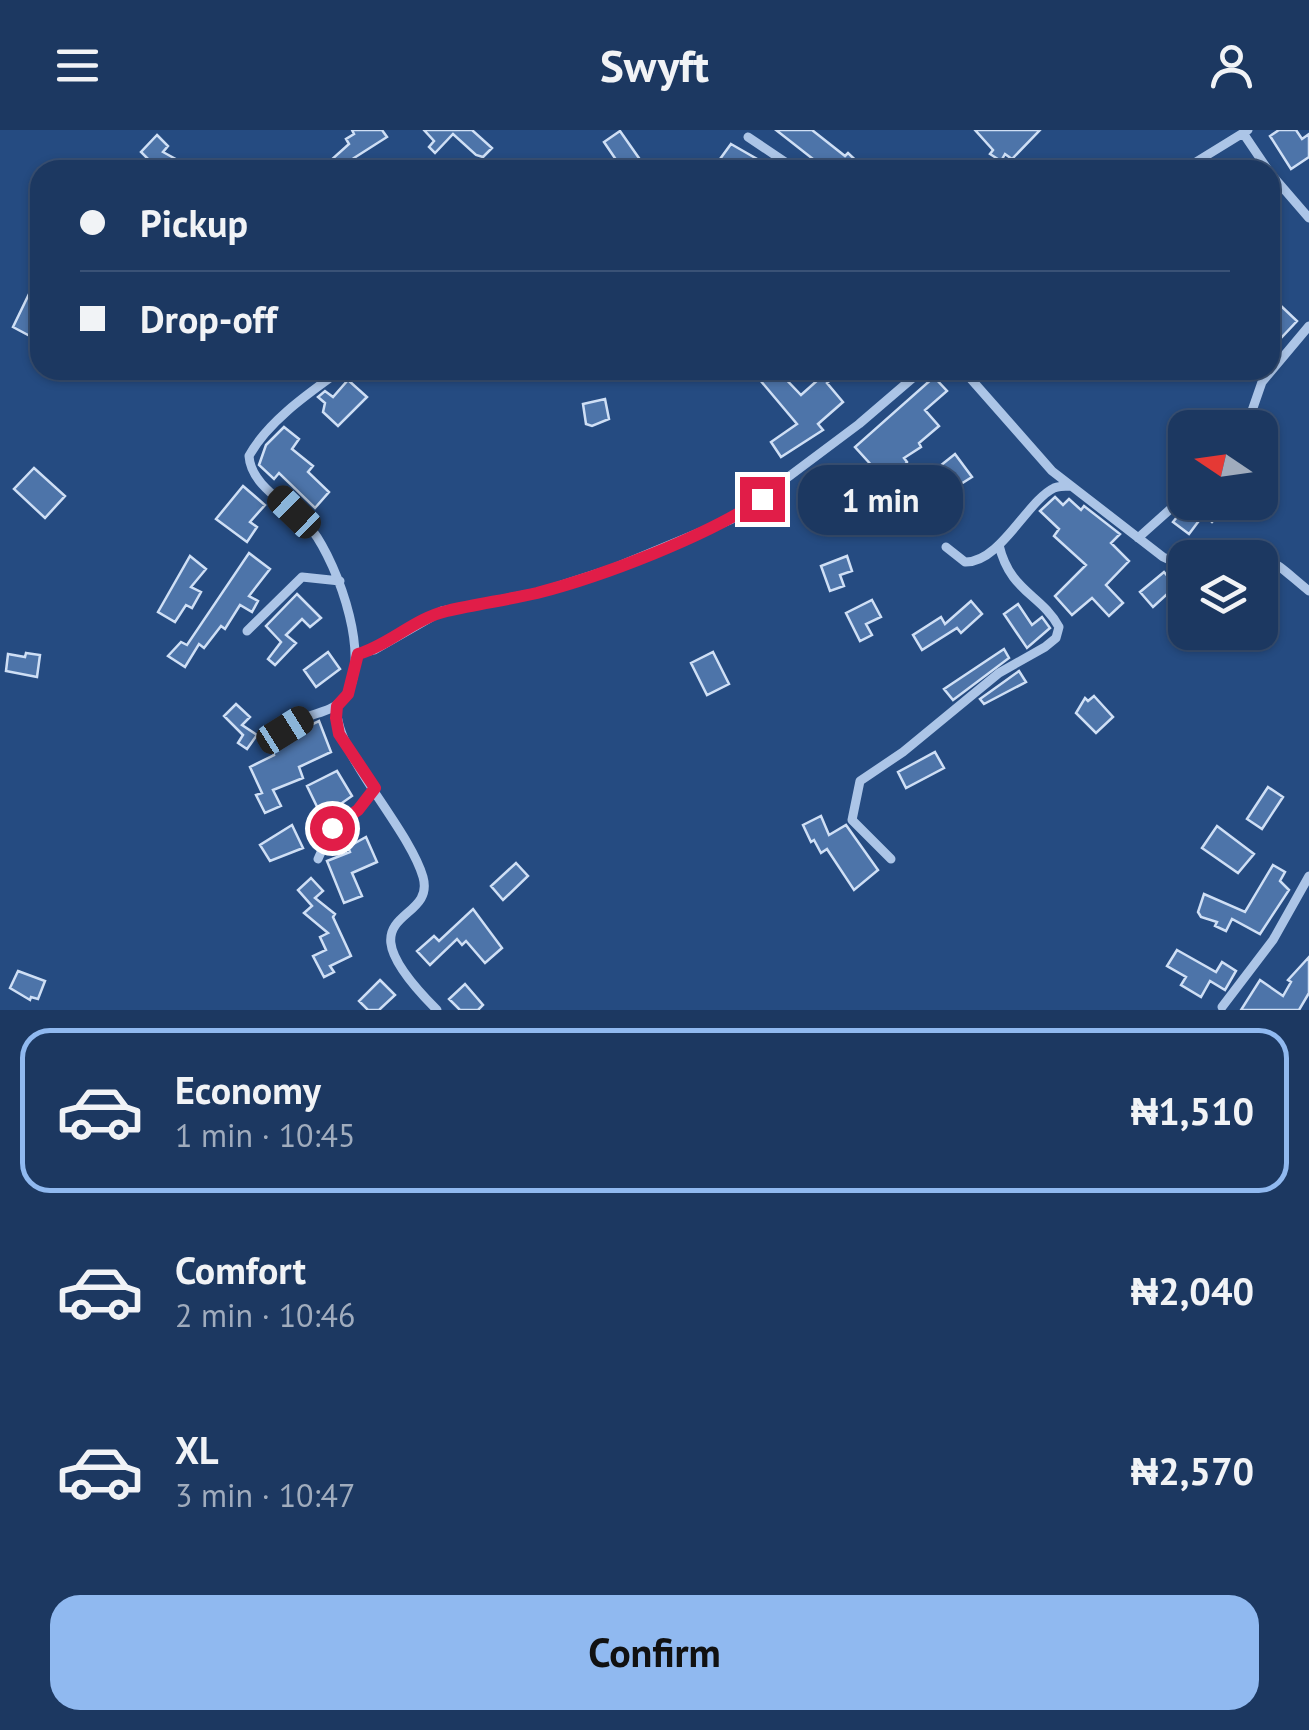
<!DOCTYPE html>
<meta charset="utf-8">
<style>
body{margin:0;font-family:"PT Sans",sans-serif;background:#253f67;color:#f1f3f6;height:100vh;display:flex;flex-direction:column;font-size:38px;white-space:nowrap}
*{box-sizing:border-box;margin:0}
p{font-size:32px;color:#a0acbd}
.icon{flex:none;width:55px;height:55px;fill:none;stroke:currentColor;stroke-width:2;stroke-linecap:round;stroke-linejoin:round}
.map{position:relative;height:880px;overflow:hidden}
.side{display:flex;flex-direction:column;background:#1c3861;flex:1}
.side>*{flex:none}
.guide{position:absolute;left:30px;top:30px;width:1250px;height:220px;border-radius:30px;box-shadow:0 2px 8px #0004,0 0 0 2px #3a5276;display:grid;align-content:center;height:220px;padding:0 50px;background:#1c3861}
.needle{width:65px;rotate:283deg}
.tools{position:absolute;left:1168px;top:280px;display:grid;gap:20px}
.tools a{display:grid;place-items:center;width:110px;height:110px;border-radius:20px;background:#1c3861;box-shadow:0 2px 8px #0004,0 0 0 2px #3a5276;font-size:50px}
.end{position:absolute;width:45px;height:45px;margin:-22px;border:12px solid #e11d48;background:#fff;box-shadow:0 0 0 5px #fff}
.from{border-radius:50%}
.bubble{position:absolute;height:70px;border-radius:30px;background:#1c3861;box-shadow:0 2px 8px #0004,0 0 0 2px #3a5276;font-size:32px;font-weight:700;line-height:70px;text-align:center}
.car{position:absolute;width:30px;height:60px;margin:-30px -15px;border-radius:12px;box-shadow:0 0 8px 2px #0007;background:linear-gradient(#222 24%,#8ab4d8 0 40%,#222 0 76%,#8ab4d8 0 86%,#222 0)}
.guide b{display:flex;align-items:center;gap:35px;height:95px;font-size:38px}
.guide b+b{border-top:2px solid #3a5276}
.guide i{width:25px;height:25px;background:#f1f3f6}
ul{padding:18px 0 0;list-style:none}
li{display:flex;align-items:center;gap:30px;height:165px;margin:0 20px 15px;padding:0 30px;border:5px solid transparent;border-radius:30px}
li div{flex:1}
li b{display:block;font-size:38px}
li em{font-style:normal;font-weight:700}
li.active{border-color:#90b9f0}
li>.icon{width:90px;height:90px;stroke-width:1.5}
.button{display:flex;gap:20px;margin-top:auto;padding:20px 50px}
.button a{flex:1;height:115px;border-radius:30px;background:#90b9f0;color:#111;font-size:40px;font-weight:700;line-height:115px;text-align:center}
header{display:flex;justify-content:space-between;align-items:center;height:130px;padding:0 50px;background:#1c3861;font-size:45px;font-weight:700}
.map>svg:first-child{display:block}
.building{fill:#4d74a9;stroke:#cfdff5;stroke-width:2.5}
.lines{fill:none;stroke-linecap:round;stroke-linejoin:round}
.street{stroke:#acc5e7;stroke-width:9}
.route{stroke:#e11d48;stroke-width:12}
</style>
<header><svg class="icon" aria-label="menu" viewBox="0 0 24 24"><path d="M4 6h16M4 12h16M4 18h16"/></svg>Swyft<svg class="icon" aria-label="person" viewBox="0 0 24 24"><circle cx="12" cy="8" r="4"/><path d="M4 21q1-7 8-7t8 7"/></svg></header>
<div class="map">
<svg width="1309" height="880" viewBox="0 0 1309 880">
<rect width="100%" height="100%" fill="#254b81"/>
<path class="building" d="M352,0H382L387,7L354,28L359,34L352,40H338L330,31L349,14L346,9L354,4Z
M424,0H472L492,18L483,27L476,25L453,4L435,23L429,17L434,11Z
M776,0H812L845,26L848,23L866,40H827Z
M975,0H1040L1012,29L1005,24L1001,31L990,24L993,20Z
M1279,0H1296L1302,9L1309,4V27L1291,39L1270,6Z
M620,1L641,31L628,40H623L604,12Z
M157,5L168,16L163,22L181,32L176,40H159L141,22Z
M731,14L757,29L750,40H712Z
M29,164L40,170V185L30,206L13,197Z
M1280,175L1297,191L1281,208L1270,198V185Z
M760,240H777L801,265L829,240H841L827,253L843,272L818,294L823,300L781,327L771,312L797,294L755,244Z
M934,247L947,261L925,280L939,296L919,313L921,317L904,328L907,332L901,340L884,349L855,317Z
M348,250L367,267L338,296L323,282L325,273L318,267L325,261L333,267Z
M605,269L609,289L592,296L586,294L583,274Z
M284,297L299,309L292,319L313,336L308,342L329,362L315,378L279,343L274,349L259,335L266,315Z
M955,324L972,347L956,357L940,336Z
M34,338L65,366L45,388L14,359Z
M243,356L265,375L250,392L257,397L247,412L216,389Z
M1055,367L1063,375L1069,369L1081,380L1084,376L1120,404L1111,413L1129,431L1106,455L1123,473L1109,486L1092,468L1072,485L1055,466L1086,435L1054,406L1059,399L1040,381Z
M848,368L862,386L856,390L860,395L852,401L848,396L844,400L830,381Z
M1203,372H1219L1225,378L1212,392L1204,384L1189,404L1173,392L1185,377L1193,384Z
M249,423L270,439L249,466L258,471L252,482L240,475L225,499L221,496L204,518L199,514L185,537L168,526L181,512L187,515Z
M190,426L206,439L191,457L201,462L192,478L186,475L175,492L158,482Z
M847,426L852,441L840,445L844,456L830,461L821,436Z
M1164,442L1176,456L1153,477L1140,462Z
M297,464L321,488L310,497L302,489L286,505L296,513L275,535L268,529L281,512L266,496Z
M872,470L881,487L866,494L872,505L860,511L846,483Z
M971,471L982,484L961,503L957,498L922,520L913,505L941,487L945,494Z
M1018,474L1032,495L1042,487L1050,498L1027,518L1004,484Z
M1004,519L1009,528L953,570L944,559Z
M328,522L340,539L316,557L304,540Z
M713,522L729,554L707,565L691,533Z
M26,523L40,525L37,547L6,541L8,524L25,527Z
M1019,541L1026,552L984,574L980,569Z
M1094,566L1113,587L1096,603L1076,583L1085,568L1088,571Z
M236,574L250,587L242,595L257,605L247,619L238,613L243,605L224,586Z
M319,591L331,622L299,637L303,648L273,660L281,676L265,683L256,665L262,663L250,637L274,625L272,619L294,610L292,604Z
M935,622L944,638L906,658L898,642Z
M337,641L352,666L322,687L307,656Z
M1268,657L1283,667L1262,699L1247,689Z
M821,686L829,705L846,695L878,740L854,760L827,719L821,723L814,710L811,712L803,695Z
M292,695L303,718L270,731L260,715Z
M1217,696L1254,724L1238,743L1202,718Z
M366,707L377,732L352,743L362,766L344,773L327,731L350,722L348,717Z
M516,733L528,746L503,770L491,756Z
M1273,735L1285,742L1280,751L1289,760L1260,804L1232,789L1226,801L1215,796L1217,792L1201,787L1198,782L1204,764L1245,782Z
M311,748L323,761L315,768L335,784L333,787L351,826L330,836L334,842L324,847L313,826L326,820L320,807L328,803L304,783L312,776L298,760Z
M473,779L502,818L485,833L466,811L462,815L457,809L430,835L417,821L434,806L439,811Z
M1177,820L1216,842L1222,832L1236,841L1225,860L1210,851L1201,867L1181,855L1186,847L1167,836Z
M1309,827V863L1299,880H1241L1260,850L1283,866L1291,852L1288,850Z
M18,841L45,851L38,869L31,867L30,870L10,858Z
M380,850L395,865L379,880H368L359,871Z
M465,854L483,875L478,880H460L449,869Z"/>
<g class="lines">
<path class="street" d="M1243,3L1268,40
M748,7L797,40
M1183,40L1248,0
M1270,43L1309,88
M894,240L908,250
M963,240L1052,341L1163,427L1185,437
M1246,298L1262,252L1309,196
M1138,408L1185,366
M946,417L965,432C1000,433 1027,371 1054,358C1059,356 1065,356 1070,356
M1223,428C1273,423 1273,432 1309,461
M247,501L302,447L340,451
M358,524L374,520L442,481L540,462L614,438L732,389L859,294L922,240
M337,575C332,621 408,696 423,747C437,797 334,777 437,880
M267,610C278,604 289,596 300,590C313,583 331,582 341,571C376,537 338,434 312,400C293,376 251,358 249,326C268,291 309,263 341,240
M318,729L332,698L358,680L375,658
M891,729L852,690L860,651L903,622L999,543L1045,517L1056,508L1059,497C1041,464 1010,462 999,415
M1222,877L1273,810L1309,746"/>
</g>
<g class="lines">
<path class="route" d="M332,698L358,680L375,658L339,604L336,588L337,576L348,564L358,524C389,515 415,488 447,481C476,474 507,470 537,463C603,446 705,407 762,369"/>
</g>
</svg>
<div class="tools">
<a><svg class="needle" viewBox="-14 -14 28 28"><path d="M0-13l5 13h-10z" fill="#e53935"/><path d="M0 13l5-13h-10z" fill="#a0acbd"/></svg></a>
<a><svg class="icon" aria-label="layers" viewBox="0 0 24 24"><path d="M12 4l9 5-9 5-9-5zM3 14l9 5 9-5"/></svg></a>
</div>
<i class="end from" style="left:332px;top:698px"></i>
<i class="end" style="left:762px;top:369px"></i>
<div class="bubble" style="left:798px;top:335px;width:165px">1 min</div>
<i class="car" style="left:294px;top:382px;rotate:314deg"></i>
<i class="car" style="left:285px;top:600px;rotate:58deg"></i>
<div class="guide">
<b><i class="from"></i>Pickup</b>
<b><i></i>Drop-off</b>
</div>
</div>
<section class="side">
<ul>
<li class="active"><svg class="icon" aria-label="car" viewBox="0 0 24 24"><path d="M5 17H2v-5l4-1 3-4h7l3 4 3 1v5h-3M9 17h6M6 11h13"/><circle cx="7" cy="17" r="2"/><circle cx="17" cy="17" r="2"/></svg><div><b>Economy</b><p>1 min · 10:45</p></div><em>₦1,510</em></li>
<li><svg class="icon" aria-label="car" viewBox="0 0 24 24"><path d="M5 17H2v-5l4-1 3-4h7l3 4 3 1v5h-3M9 17h6M6 11h13"/><circle cx="7" cy="17" r="2"/><circle cx="17" cy="17" r="2"/></svg><div><b>Comfort</b><p>2 min · 10:46</p></div><em>₦2,040</em></li>
<li><svg class="icon" aria-label="car" viewBox="0 0 24 24"><path d="M5 17H2v-5l4-1 3-4h7l3 4 3 1v5h-3M9 17h6M6 11h13"/><circle cx="7" cy="17" r="2"/><circle cx="17" cy="17" r="2"/></svg><div><b>XL</b><p>3 min · 10:47</p></div><em>₦2,570</em></li>
</ul>
<div class="button"><a>Confirm</a></div>
</section>
